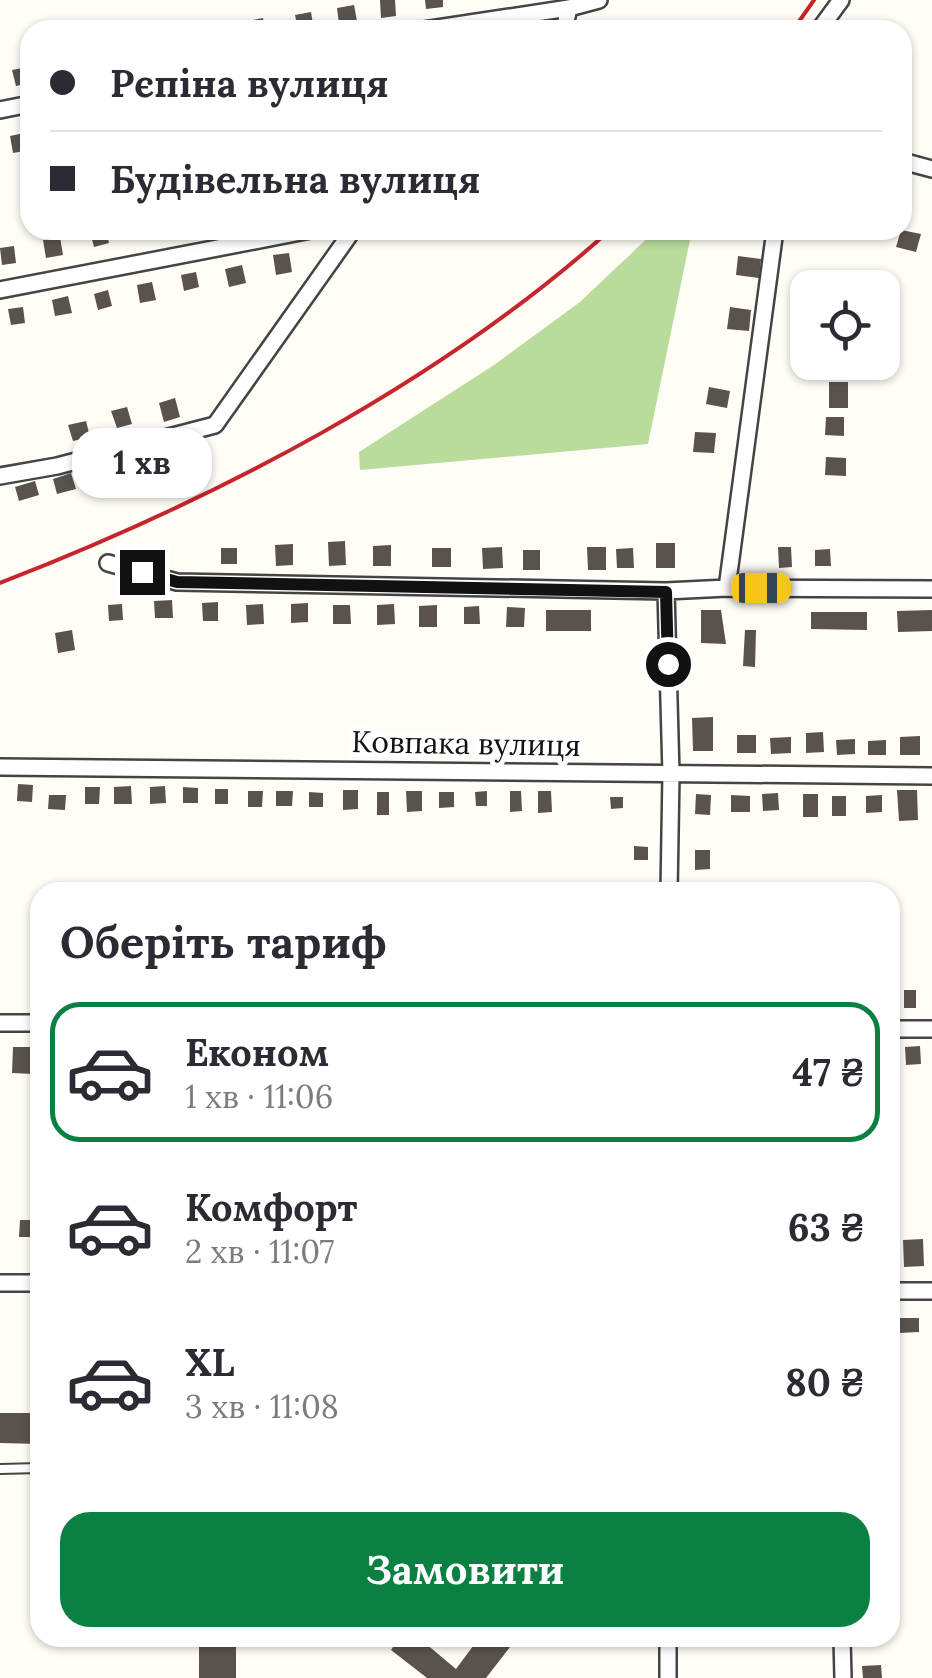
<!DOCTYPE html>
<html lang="uk">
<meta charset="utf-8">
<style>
body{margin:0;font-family:Lora,serif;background:#f2f2f3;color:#2b2b33;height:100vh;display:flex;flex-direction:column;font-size:38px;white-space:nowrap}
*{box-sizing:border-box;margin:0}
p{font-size:32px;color:#7c7c81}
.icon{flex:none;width:55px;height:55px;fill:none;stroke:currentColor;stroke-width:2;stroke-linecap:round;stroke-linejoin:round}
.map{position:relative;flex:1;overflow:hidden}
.side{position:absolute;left:30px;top:882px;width:870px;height:765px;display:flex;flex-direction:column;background:#fff;border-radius:30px;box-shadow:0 2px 8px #0004}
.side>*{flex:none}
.top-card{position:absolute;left:20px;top:20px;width:892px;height:220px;border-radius:30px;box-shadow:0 2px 8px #0004;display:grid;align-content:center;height:220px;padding:0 30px;background:#fff}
.controls{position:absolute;left:790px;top:270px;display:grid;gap:20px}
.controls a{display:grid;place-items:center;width:110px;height:110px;border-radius:20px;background:#fff;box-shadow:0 2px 8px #0004;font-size:50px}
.end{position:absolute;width:45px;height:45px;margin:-22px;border:12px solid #111;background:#fff;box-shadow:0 0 0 5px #fff}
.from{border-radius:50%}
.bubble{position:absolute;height:70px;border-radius:30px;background:#fff;box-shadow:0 2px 8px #0004;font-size:32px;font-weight:700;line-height:70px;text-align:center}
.car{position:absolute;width:30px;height:60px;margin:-30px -15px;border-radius:12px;box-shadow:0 0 8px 2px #0007;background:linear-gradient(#f5c518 24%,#345 0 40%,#f5c518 0 76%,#345 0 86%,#f5c518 0)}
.top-card b{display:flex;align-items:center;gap:35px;height:95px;font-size:38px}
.top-card b+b{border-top:2px solid #e1e1e2}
.top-card i{width:25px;height:25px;background:#2b2b33}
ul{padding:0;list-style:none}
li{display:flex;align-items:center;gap:30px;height:140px;margin:0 20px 15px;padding:0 10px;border:5px solid transparent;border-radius:30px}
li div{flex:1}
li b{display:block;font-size:38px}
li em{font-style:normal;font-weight:700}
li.active{border-color:#0b8043}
li>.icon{width:90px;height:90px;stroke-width:1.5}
h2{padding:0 30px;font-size:45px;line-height:120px}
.button{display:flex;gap:20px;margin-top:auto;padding:20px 30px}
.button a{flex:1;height:115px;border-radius:30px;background:#0b8043;color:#fff;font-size:40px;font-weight:700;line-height:115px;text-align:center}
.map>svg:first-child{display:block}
.forest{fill:#b9dc9c}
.building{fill:#5a524d}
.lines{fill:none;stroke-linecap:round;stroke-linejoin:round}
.lane-casing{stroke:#444;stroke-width:12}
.street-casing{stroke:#444;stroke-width:20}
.lane{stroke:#fff;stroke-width:8}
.street{stroke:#fff;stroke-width:15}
.rail{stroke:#c4262e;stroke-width:4}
.route{stroke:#111;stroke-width:12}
.labels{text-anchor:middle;stroke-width:10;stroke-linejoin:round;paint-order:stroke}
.street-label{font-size:30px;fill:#111;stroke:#fff}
</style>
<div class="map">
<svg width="932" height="1678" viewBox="0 0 932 1678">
<rect width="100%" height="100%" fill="#fffdf5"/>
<path class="forest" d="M656,230H692L648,444L360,470L359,452L494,365L580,302Z"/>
<path class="building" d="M380,0H395L396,16L381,18Z
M425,0H443V7L426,9Z
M354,5L357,21L339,24L337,8Z
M311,12L314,30H298L295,15Z
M263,18L265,30H250L248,21Z
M27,67L30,83L16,86L12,70Z
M29,132L30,150L13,153L10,136Z
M100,230H106L109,243L94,247L90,232Z
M142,230H158L159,236L144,239Z
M901,230L921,234L916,252L896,247Z
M60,237L63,255L46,258L43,240Z
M14,246L16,263L2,265L0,248Z
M289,253L292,272L276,275L273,255Z
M738,256L761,259L759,278L736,275Z
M242,265L246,283L229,287L225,269Z
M196,272L199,287L184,291L181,275Z
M152,282L156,300L140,303L137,285Z
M108,290L112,306L98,310L94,294Z
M68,296L72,313L55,316L52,300Z
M23,307L25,323L11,325L8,309Z
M730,307L751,310L749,331L727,329Z
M829,382H848V408H829Z
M709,387L730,391L727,408L706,404Z
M175,398L180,417L164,422L159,403Z
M127,407L132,424L117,428L111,411Z
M826,417H844V436L825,435Z
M86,421L90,437L73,441L68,425Z
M695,432L716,433L714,453L693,452Z
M177,448L183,463L164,470L158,455Z
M826,457L846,458V476L825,475Z
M71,473L76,489L57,494L53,479Z
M35,481L39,495L19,501L15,487Z
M345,541L346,565L329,566L328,542Z
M656,543H675V568H656Z
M293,544V565L276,566L275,545Z
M391,545V566H373V546Z
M502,547L503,568L483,569L482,548Z
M587,547H606V570H588Z
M778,547H791L792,567L779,568Z
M221,548H237V564H221Z
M432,548H451V567H432Z
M633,548L634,568H617L616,549Z
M830,549L831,566H815V550Z
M523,550H540V570H523Z
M172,600L173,618H155L154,601Z
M218,602V621H203L202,603Z
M308,603V622L291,623V604Z
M122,604L123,620L109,621L108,605Z
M263,604L264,624L247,625L246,605Z
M394,604L395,624L377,625V605Z
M333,605H350L351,624H333Z
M437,605V627H419V606Z
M479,606L480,624H464V607Z
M507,607L525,608L524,627H506Z
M546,610H591V631H546Z
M701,610H721L726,644L701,643Z
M932,610V631L898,632L897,611Z
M811,612H867V630L811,629Z
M72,630L75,650L58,653L55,633Z
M745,630H756L755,667L743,666Z
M713,717V751H693L692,718Z
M823,732L824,752L806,753V733Z
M737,735H756V753H737Z
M920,736V755H900V737Z
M791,737V753L771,754L770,738Z
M855,739V754L837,755L836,740Z
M886,740V755H868V741Z
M18,784L33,785L32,802L17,801Z
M131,786L132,804H114V787Z
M165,786L166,803L150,804V787Z
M85,787H100L99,804H85Z
M183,787L198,788V803H183Z
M215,789H228V804H215Z
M343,790H358V809L343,810Z
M897,790H917L918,820L899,821Z
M248,791H263L262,807H248Z
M276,791H293L292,806H276Z
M406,791H422V811L407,812Z
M487,791V806H476L475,792Z
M510,791H521L522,811L510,812Z
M538,791H551L552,812L538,813Z
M309,792L323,793V807H309Z
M377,792H389V815H377Z
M439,792H454V807L439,808Z
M778,793L779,810L763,811L762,794Z
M696,794L711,795L710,815L695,814Z
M803,794H818V817H803Z
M49,795H66L65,810L48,809Z
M731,795L750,796V812H731Z
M882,795V812L866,813V796Z
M832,796H846V816H832Z
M610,797H623V808L611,809Z
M634,846L648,847V860H634Z
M695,850H710V869L695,870Z
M904,990H916V1008H904Z
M920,1046L921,1064L906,1065L905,1047Z
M13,1047H35L34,1074L12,1073Z
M20,1220H35V1237H19Z
M923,1239L924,1266L904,1267L903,1240Z
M899,1318H919V1332L899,1333Z
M0,1413H40V1444L0,1443Z
M199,1638H236V1678H199Z
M399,1638H419L456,1669L479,1638H517L486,1678H427L391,1650Z
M861,1638H876L877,1645H861Z
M881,1665L882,1678H863L862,1666Z"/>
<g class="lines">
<defs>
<path id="lane" d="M0,1469L40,1468"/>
<path id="street" d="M424,30L569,8L599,0
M564,30L569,8
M819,30L841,0
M0,110L30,104
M902,161L932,169
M0,290L311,230
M0,476L57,466L215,425L353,230
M108,563L177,582L666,591L727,588L932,589
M727,588L775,230
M666,591L671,774L669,892
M0,767L932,776
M0,1023H40
M890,1029H932
M0,1283H40
M890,1291H932
M668,1638V1678
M842,1638L843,1678"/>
</defs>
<use href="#lane" class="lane-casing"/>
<use href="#street" class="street-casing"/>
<use href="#lane" class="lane"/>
<use href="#street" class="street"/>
<path class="rail" d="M793,30L814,0
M0,583C214,500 439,384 610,230"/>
</g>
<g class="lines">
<path class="route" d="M142,572L177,582L666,592L668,664"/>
</g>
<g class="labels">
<g class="street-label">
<text transform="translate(466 744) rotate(1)" y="10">Ковпака вулиця</text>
</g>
</g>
</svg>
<div class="controls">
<a><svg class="icon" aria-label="locate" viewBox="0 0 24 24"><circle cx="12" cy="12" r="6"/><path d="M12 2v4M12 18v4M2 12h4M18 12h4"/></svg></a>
</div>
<i class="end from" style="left:668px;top:664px"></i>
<i class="end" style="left:142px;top:572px"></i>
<div class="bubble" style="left:72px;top:428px;width:140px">1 хв</div>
<i class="car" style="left:761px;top:588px;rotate:90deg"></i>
<div class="top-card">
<b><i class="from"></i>Рєпіна вулиця</b>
<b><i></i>Будівельна вулиця</b>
</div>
<section class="side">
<h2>Оберіть тариф</h2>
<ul>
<li class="active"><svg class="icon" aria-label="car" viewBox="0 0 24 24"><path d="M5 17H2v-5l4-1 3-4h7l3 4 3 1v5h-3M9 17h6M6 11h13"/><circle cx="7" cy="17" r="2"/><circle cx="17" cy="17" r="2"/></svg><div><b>Економ</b><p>1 хв · 11:06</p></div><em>47 ₴</em></li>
<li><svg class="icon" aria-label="car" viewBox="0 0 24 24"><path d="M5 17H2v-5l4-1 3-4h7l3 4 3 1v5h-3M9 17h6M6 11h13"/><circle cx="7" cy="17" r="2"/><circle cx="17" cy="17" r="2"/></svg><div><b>Комфорт</b><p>2 хв · 11:07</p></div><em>63 ₴</em></li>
<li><svg class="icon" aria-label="car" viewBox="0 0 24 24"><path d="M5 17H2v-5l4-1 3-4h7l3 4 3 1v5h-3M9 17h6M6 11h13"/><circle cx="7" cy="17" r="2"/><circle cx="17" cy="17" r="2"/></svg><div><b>XL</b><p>3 хв · 11:08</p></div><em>80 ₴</em></li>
</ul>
<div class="button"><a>Замовити</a></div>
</section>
</div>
